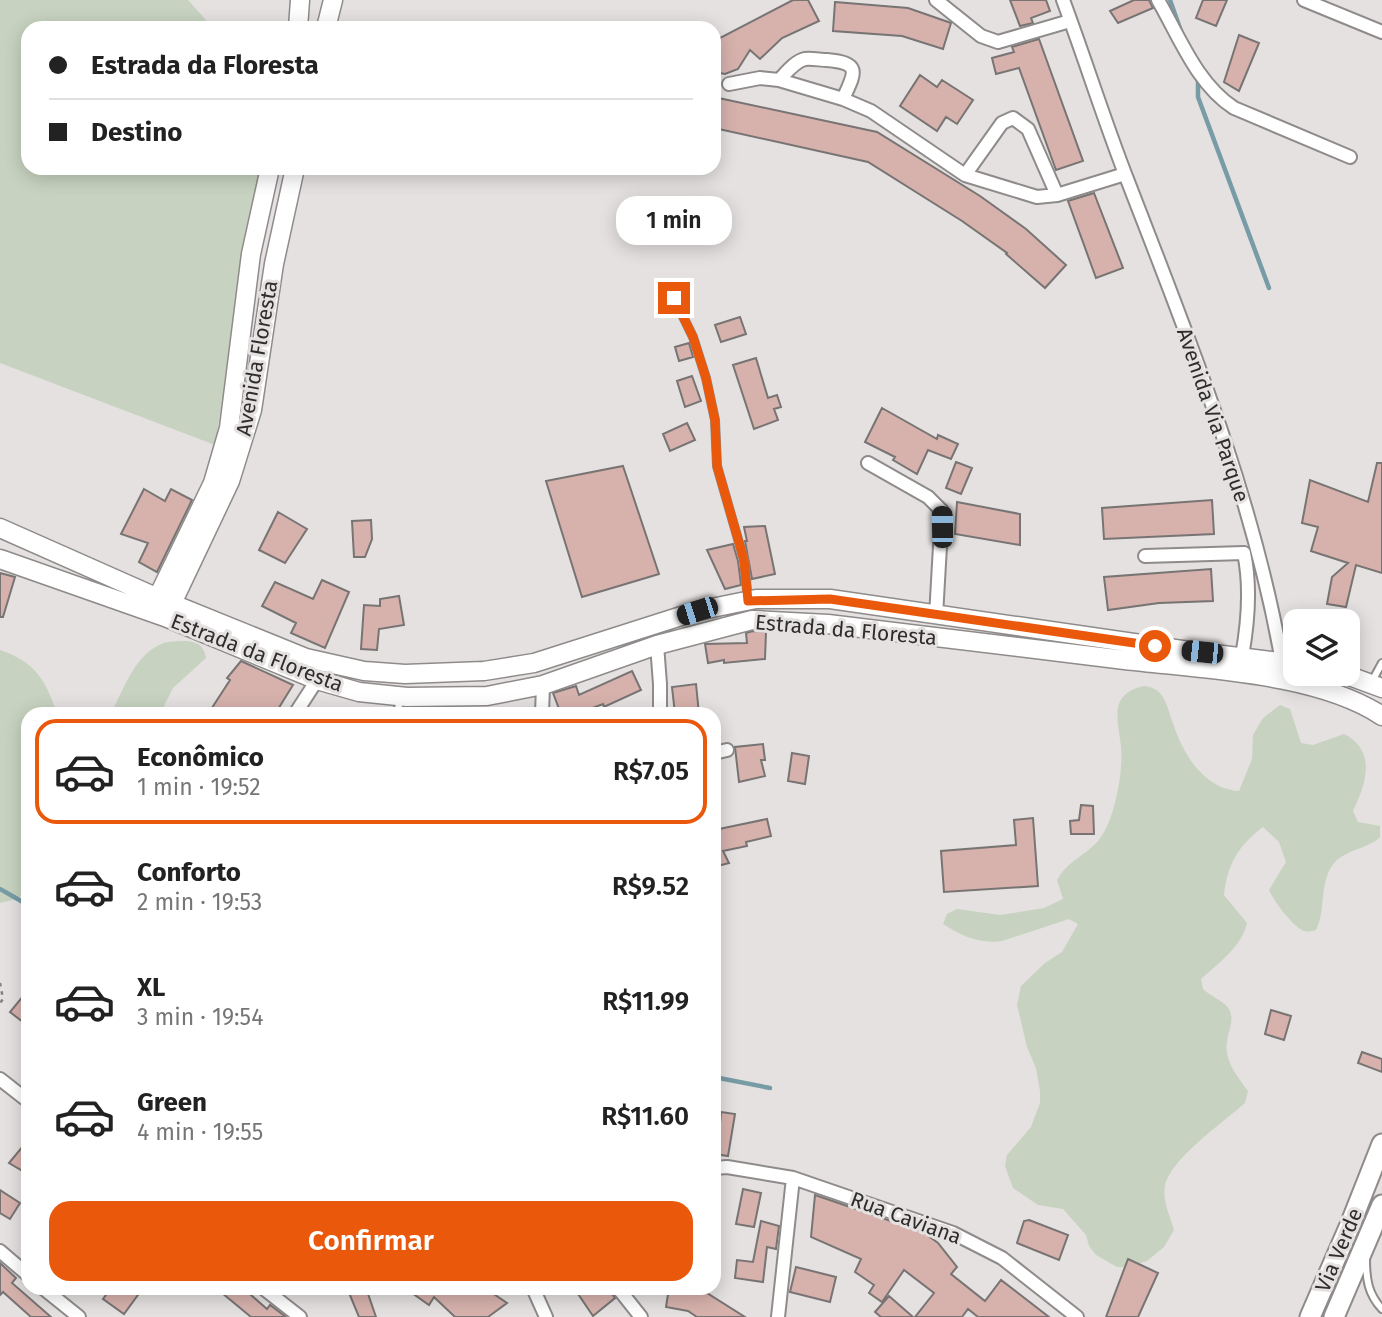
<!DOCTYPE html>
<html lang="pt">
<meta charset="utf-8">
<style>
body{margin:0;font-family:"Fira Sans",sans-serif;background:#f6f6f6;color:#222;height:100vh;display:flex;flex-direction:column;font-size:26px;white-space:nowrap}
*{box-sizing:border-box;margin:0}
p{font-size:23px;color:#767676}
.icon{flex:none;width:38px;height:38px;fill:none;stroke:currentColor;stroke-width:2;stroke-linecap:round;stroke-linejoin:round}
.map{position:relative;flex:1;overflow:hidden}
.details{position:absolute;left:21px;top:707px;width:700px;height:588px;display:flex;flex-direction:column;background:#fff;border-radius:21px;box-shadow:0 4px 18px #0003}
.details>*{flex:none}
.banner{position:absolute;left:21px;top:21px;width:700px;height:154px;border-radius:21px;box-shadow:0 4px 18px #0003;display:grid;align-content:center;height:154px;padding:0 28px;background:#fff}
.tools{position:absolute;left:1283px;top:609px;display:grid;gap:14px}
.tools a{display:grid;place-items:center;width:77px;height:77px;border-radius:14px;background:#fff;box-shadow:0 4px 18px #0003;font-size:35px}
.end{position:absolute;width:32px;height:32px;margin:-16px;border:9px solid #ea580c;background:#fff;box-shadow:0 0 0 4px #fff}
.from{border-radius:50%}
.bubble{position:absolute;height:49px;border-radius:21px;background:#fff;box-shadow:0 4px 18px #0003;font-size:23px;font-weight:600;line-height:49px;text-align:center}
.car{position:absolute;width:21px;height:42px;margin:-21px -10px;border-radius:9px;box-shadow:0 0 5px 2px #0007;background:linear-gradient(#222 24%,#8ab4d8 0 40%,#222 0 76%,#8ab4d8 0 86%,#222 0)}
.banner b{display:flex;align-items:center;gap:24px;height:66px;font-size:26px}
.banner b+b{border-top:2px solid #e0e0e0}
.banner i{width:18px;height:18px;background:#222}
ul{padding:12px 0 0;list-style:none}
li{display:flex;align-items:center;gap:21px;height:105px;margin:0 14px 10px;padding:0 14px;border:4px solid transparent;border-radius:21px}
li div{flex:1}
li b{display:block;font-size:26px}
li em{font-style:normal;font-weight:600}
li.selected{border-color:#ea580c}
li>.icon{width:63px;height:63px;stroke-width:1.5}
.cta{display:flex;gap:14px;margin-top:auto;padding:14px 28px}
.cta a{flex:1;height:80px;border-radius:21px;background:#ea580c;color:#fff;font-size:28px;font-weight:600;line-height:80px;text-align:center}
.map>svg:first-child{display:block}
.green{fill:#c7d3c0}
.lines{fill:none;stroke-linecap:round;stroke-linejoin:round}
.stream{stroke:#779ca6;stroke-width:4.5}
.building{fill:#d7b2ad;stroke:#777473;stroke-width:2}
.lane-casing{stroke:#8e8b8a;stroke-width:10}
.street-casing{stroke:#8e8b8a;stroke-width:16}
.secondary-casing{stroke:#8e8b8a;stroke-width:21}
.primary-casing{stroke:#8e8b8a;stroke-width:23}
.path{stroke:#838180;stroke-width:2.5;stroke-dasharray:3.5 5;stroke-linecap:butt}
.lane{stroke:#fff;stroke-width:6}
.street{stroke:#fff;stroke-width:12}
.secondary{stroke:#fff;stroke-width:18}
.primary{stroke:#fff;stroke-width:19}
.route{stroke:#ea580c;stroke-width:9}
.labels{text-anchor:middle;stroke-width:6;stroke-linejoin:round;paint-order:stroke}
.street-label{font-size:21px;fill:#2e2d2c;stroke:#e4e1e0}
</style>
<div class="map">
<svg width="1382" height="1317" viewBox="0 0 1382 1317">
<rect width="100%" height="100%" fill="#e4e1e0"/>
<path class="green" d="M0,0H188L213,28H28V168H261L215,445L0,363Z
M187,641C199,643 204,646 206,658L173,688L160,714H111C123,690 136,652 164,643C171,641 180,641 187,641Z
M0,650C35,662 46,680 57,714H28V892L16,899L0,903Z
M1144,686C1151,687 1158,689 1162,696C1168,704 1170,717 1174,726C1184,756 1205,789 1239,791L1252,759L1253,735L1263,718L1280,705L1290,709L1301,743L1313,745L1344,734C1377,750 1366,785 1353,811L1358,822L1380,826V837C1369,848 1349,849 1336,861C1318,879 1327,909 1316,930C1312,931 1307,932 1304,931C1293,927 1273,900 1269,890L1286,862L1279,842L1263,827C1238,846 1228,863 1224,895L1247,923C1242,946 1219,963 1201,979L1203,989C1210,996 1224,1001 1229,1009C1235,1020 1228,1031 1227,1042C1224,1061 1237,1076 1248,1091L1245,1103C1225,1121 1170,1159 1165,1186C1162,1200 1170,1216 1174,1230L1164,1247L1147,1261L1128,1267H1117L1096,1255L1089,1246L1086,1235L1063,1209L1038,1205L1013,1188L1005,1166L1007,1155L1031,1127L1040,1103V1091L1036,1068L1027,1047L1017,1005L1021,986L1045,963L1062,952L1078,924L1069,919L1002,941C978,944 962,936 943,924L947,914L957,909L1000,915L1044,908L1063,899L1057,880C1065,865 1079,858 1092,847C1109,833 1115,805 1119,784C1121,772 1122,758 1121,746C1118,719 1108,694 1144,686Z"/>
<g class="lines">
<path class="stream" d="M1170,0L1182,34
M1198,78V97L1269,288
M0,889L28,905
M714,1077L770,1088"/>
</g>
<path class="building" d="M793,0H808L819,21L782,38L760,59L750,50L738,69L725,74L714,72V41Z
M1010,0H1046L1050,11L1031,18L1033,23L1020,26Z
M1134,0H1149L1153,8L1118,23L1110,11Z
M1203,0H1227L1216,26L1196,18Z
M835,2L908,8L951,23L943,49L902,36L833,31Z
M1239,35L1259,43L1239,91L1224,82Z
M1039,39L1083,161L1056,170L1019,68L996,74L992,58L1014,52L1012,47Z
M920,75L937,87L942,80L973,100L957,124L946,117L937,131L900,106Z
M714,97L877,132L980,196L1026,229L1066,265L1045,288L1006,254L1007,253L962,221L868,162L714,128Z
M1094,193L1123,268L1096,278L1068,201Z
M740,317L746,334L721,342L715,325Z
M689,343L693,357L679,361L675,347Z
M756,358L768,398L777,395L781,407L774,409L778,420L754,429L733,365Z
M692,376L701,401L685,407L677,381Z
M882,408L937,439L938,435L958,444L951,459L928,450L917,474L893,460L895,457L865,442Z
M687,423L695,440L670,451L663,434Z
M956,462L972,468L961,494L946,488Z
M1377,463H1382V573L1356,565L1346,607L1327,604L1332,577L1348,563L1311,551L1318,527L1302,523L1310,480L1368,502Z
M623,466L659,574L582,597L546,481Z
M144,489L165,501L171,489L192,500L157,572L139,562L148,543L121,534Z
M1212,500L1214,534L1104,539L1102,508Z
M957,502L1020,514V545L955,534Z
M278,512L307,529L285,563L259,550Z
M371,520L372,539L365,557H354L352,521Z
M765,526L775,574L752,579L745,541H747L744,527Z
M733,544L738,561L741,585L725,589L707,550Z
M1211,569L1213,601L1159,603L1108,610L1104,577Z
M0,573L15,577L3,617H0Z
M322,580L349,592L325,648L291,633L296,623L262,606L275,582L313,599Z
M399,596L404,625L379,629L377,650L361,649L364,605L380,606V599Z
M753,631L766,632L765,659L724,663V660L708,663L705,644L747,643L746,633Z
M241,661L293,685L275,714H208L230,680L227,678Z
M632,671L641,690L604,707L603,704L576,714H561L553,693L576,686L579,695Z
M696,684L699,714H675L672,687Z
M763,744L765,760H761L765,776L739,782L735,747Z
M792,753L809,756L805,784L788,781Z
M1081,805L1093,806L1094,834H1071L1070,821L1079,820Z
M1033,818L1038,886L944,892L941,851L1016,845L1014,820Z
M767,819L771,836L746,842L747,846L723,851L729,863L714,867V830Z
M28,990V1026L10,1012Z
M1271,1010L1291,1016L1284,1040L1265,1034Z
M1362,1052L1382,1059V1072L1358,1063Z
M721,1112L735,1114L728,1156L714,1154V1123L720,1124Z
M28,1140V1163L21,1170L9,1163Z
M743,1189L761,1193L754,1227L736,1224Z
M0,1190L20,1203L10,1219L0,1213Z
M815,1195L923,1232L938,1243L957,1267L951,1274L985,1301L1001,1280L1049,1317H978L968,1309L962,1317H915L934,1293L904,1270L882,1302L869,1293L874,1285L855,1272L861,1259L811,1237Z
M1029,1220L1068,1235L1059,1260L1017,1243L1024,1221Z
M761,1221L779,1226L776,1249L767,1247L763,1282L735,1278L737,1260L753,1262Z
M1128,1259L1158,1273L1138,1317H1106Z
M0,1263L16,1278L12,1283L51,1317H31L3,1292L0,1295Z
M796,1267L836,1277L830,1302L790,1292Z
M111,1288H143L124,1314L103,1299Z
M216,1288H243L267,1309L270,1305L286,1317H251Z
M347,1288H366L376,1317H359Z
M405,1288H485L507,1303L488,1317H455L434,1297L429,1305Z
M574,1288H607L615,1298L593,1316Z
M669,1288H699L745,1317H697L688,1311L666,1307Z
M889,1296L913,1317H881L875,1312Z"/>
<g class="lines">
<defs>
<path id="lane" d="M674,298L693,337L706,378L715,420L717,466L744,560L748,600
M1371,683L1382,663
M396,714L401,699
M1366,1259C1366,1279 1368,1294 1382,1309"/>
<path id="street" d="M936,0L981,36L998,42L1070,21
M1063,0C1085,59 1104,120 1127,179C1188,337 1253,495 1282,662
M1158,0C1180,38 1197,84 1234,108L1350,157
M1304,0L1382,32
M779,80C786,73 795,61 805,59C811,58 821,60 827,60C862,63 855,73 843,99
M729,84L760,78L779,80L843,99L871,111L965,175L1037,197L1057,195L1125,174
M965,175L1002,123L1013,118L1028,129L1057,195
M868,463L928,497L942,511L936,616
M1145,556L1244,553C1251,586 1248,623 1242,656
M657,645L660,684V714
M295,714L317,680
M542,714L543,685
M714,753L727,750
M0,1079L28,1101
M714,1168L727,1167L793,1178L953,1233L1002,1258L1077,1317
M0,1251L28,1275
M43,1288L79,1317
M263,1288L300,1317
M533,1288L546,1317
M618,1288L641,1317
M778,1317L793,1178"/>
<path id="secondary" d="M298,28L300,0
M326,28L333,0
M0,528L158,598L306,658L364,671L405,674L484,671L534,663L697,611L756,599H830L1182,650L1295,664
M0,559L165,617L317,680L359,692L407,697L487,696L543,685L657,645L752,620L828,624C927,636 1026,648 1125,660C1201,669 1318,673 1382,716
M153,607L213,483L229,428L251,254L270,168
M167,614L230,481L252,410L274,264L295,168
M1344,674L1382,688"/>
<path id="primary" d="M1310,1317L1350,1225L1382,1144
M1334,1317L1382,1205"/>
</defs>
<use href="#lane" class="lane-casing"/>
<use href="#street" class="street-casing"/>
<use href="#secondary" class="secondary-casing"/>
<use href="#primary" class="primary-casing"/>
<path class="path" d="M0,983L3,999L0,1003"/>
<use href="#lane" class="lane"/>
<use href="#street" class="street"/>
<use href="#secondary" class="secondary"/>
<use href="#primary" class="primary"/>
</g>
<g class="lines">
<path class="route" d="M674,298L693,337L706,378L715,420L717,466L744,560L748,601L830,599L1155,646"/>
</g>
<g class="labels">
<g class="street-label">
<text transform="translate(257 358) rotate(-80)" y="7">Avenida Floresta</text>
<text transform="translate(1213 415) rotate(71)" y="7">Avenida Via Parque</text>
<text transform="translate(846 630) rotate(5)" y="7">Estrada da Floresta</text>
<text transform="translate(257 653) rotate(21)" y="7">Estrada da Floresta</text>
<text transform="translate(906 1218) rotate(20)" y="7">Rua Caviana</text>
<text transform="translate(1339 1250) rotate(-67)" y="7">Via Verde</text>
</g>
</g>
</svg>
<div class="tools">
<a><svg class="icon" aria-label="layers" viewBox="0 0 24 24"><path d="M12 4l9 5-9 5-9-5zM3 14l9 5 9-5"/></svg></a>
</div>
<i class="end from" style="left:1155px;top:646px"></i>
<i class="end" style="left:674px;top:298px"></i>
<div class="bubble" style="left:616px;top:196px;width:116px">1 min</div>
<i class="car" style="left:942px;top:527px;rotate:359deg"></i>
<i class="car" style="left:697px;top:611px;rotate:252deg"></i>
<i class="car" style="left:1202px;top:652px;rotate:276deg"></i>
<div class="banner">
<b><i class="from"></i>Estrada da Floresta</b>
<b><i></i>Destino</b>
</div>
<section class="details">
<ul>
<li class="selected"><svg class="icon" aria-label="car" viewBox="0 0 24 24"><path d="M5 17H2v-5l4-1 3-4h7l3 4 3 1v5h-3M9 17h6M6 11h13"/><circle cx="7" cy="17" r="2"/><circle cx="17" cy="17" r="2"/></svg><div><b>Econômico</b><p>1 min · 19:52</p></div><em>R$7.05</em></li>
<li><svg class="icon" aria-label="car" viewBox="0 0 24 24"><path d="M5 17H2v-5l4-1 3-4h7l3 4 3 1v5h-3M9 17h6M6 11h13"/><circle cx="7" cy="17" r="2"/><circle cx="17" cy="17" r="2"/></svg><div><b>Conforto</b><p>2 min · 19:53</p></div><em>R$9.52</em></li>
<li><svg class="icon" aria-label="car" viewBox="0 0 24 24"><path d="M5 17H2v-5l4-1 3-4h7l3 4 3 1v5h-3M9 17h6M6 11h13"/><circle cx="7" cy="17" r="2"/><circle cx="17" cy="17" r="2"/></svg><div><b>XL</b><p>3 min · 19:54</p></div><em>R$11.99</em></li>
<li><svg class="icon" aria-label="car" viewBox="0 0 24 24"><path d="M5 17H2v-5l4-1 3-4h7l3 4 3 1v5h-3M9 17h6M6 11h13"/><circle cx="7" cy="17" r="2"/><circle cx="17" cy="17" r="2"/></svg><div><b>Green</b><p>4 min · 19:55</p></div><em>R$11.60</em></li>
</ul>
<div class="cta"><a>Confirmar</a></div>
</section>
</div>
